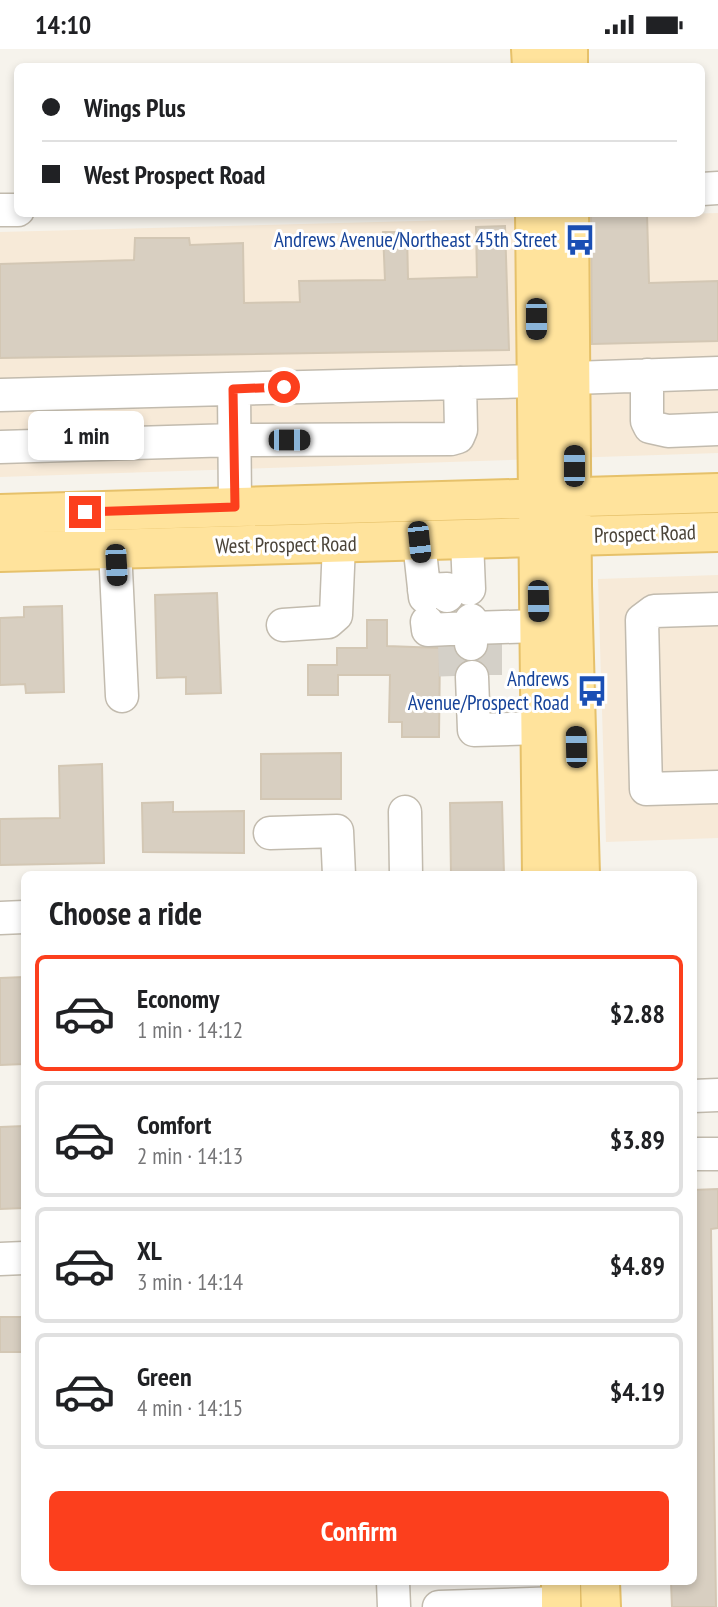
<!DOCTYPE html>
<meta charset="utf-8">
<style>
body{margin:0;font-family:"PT Sans Narrow",sans-serif;background:#f6f6f6;color:#202124;height:100vh;display:flex;flex-direction:column;font-size:26px;white-space:nowrap}
*{box-sizing:border-box;margin:0}
p{font-size:23px;color:#757577}
.icon{flex:none;width:38px;height:38px;fill:none;stroke:currentColor;stroke-width:2;stroke-linecap:round;stroke-linejoin:round}
.map{position:relative;flex:1;overflow:hidden}
.sheet{position:absolute;left:21px;top:822px;width:676px;height:714px;display:flex;flex-direction:column;background:#fff;border-radius:10px;box-shadow:0 4px 10px #0003}
.sheet>*{flex:none}
.top-card{position:absolute;left:14px;top:14px;width:691px;height:154px;border-radius:10px;box-shadow:0 4px 10px #0003;display:grid;align-content:center;height:154px;padding:0 28px;background:#fff}
.end{position:absolute;width:32px;height:32px;margin:-16px;border:9px solid #fc3f1d;background:#fff;box-shadow:0 0 0 4px #fff}
.from{border-radius:50%}
.bubble{position:absolute;height:49px;border-radius:10px;background:#fff;box-shadow:0 4px 10px #0003;font-size:23px;font-weight:800;line-height:49px;text-align:center}
.car{position:absolute;width:21px;height:42px;margin:-21px -10px;border-radius:9px;box-shadow:0 0 5px 2px #0007;background:linear-gradient(#222 24%,#8ab4d8 0 40%,#222 0 76%,#8ab4d8 0 86%,#222 0)}
.top-card b{display:flex;align-items:center;gap:24px;height:66px;font-size:26px}
.top-card b+b{border-top:2px solid #e0e0e0}
.top-card i{width:18px;height:18px;background:#202124}
ul{padding:0;list-style:none}
li{display:flex;align-items:center;gap:21px;height:116px;margin:0 14px 10px;padding:0 14px;border:4px solid #e0e0e0;border-radius:10px}
li div{flex:1}
li b{display:block;font-size:26px}
li em{font-style:normal;font-weight:800}
li.on{border-color:#fc3f1d}
li>.icon{width:63px;height:63px;stroke-width:1.5}
h2{padding:0 28px;font-size:32px;line-height:84px}
.primary-button{display:flex;gap:14px;margin-top:auto;padding:14px 28px}
.primary-button a{flex:1;height:80px;border-radius:10px;background:#fc3f1d;color:#fff;font-size:28px;font-weight:800;line-height:80px;text-align:center}
.status{display:flex;justify-content:space-between;align-items:center;height:49px;padding:0 35px;background:#fff;direction:ltr}
.status svg{height:19px;fill:currentColor}
.map>svg:first-child{display:block}
.commercial{fill:#f7ead8}
.building{fill:#d8cfc1;stroke:#d3c7b4;stroke-width:2}
.lines{fill:none;stroke-linecap:round;stroke-linejoin:round}
.minor-tunnel{stroke:#d4d0c8;stroke-width:32;stroke-dasharray:32 16;stroke-linecap:butt}
.minor-casing{stroke:#c2bbae;stroke-width:35}
.major-casing{stroke:#e6c16a;stroke-width:42}
.minor{stroke:#fff;stroke-width:32}
.major{stroke:#ffe39c;stroke-width:38}
.route{stroke:#fc3f1d;stroke-width:9}
.labels{text-anchor:middle;stroke-width:6;stroke-linejoin:round;paint-order:stroke}
.transit-label{font-size:21px;fill:#164399;stroke:#fff;text-anchor:end}
.street-label{font-size:21px;fill:#4b4439;stroke:#fff}
</style>
<div class="status"><b>14:10</b><svg viewBox="0 0 49 12"><path d="M0 12V9h3v3zM5 12V6h3v6zM10 12V3h3v9zM15 12V0h3v12zM26 1h20v11H26zM47 4h2v5h-2z"/></svg></div>
<div class="map">
<svg width="718" height="1558" viewBox="0 0 718 1558">
<rect width="100%" height="100%" fill="#f6f3ec"/>
<path class="commercial" d="M718,164V404L0,428V183Z
M718,526V789L606,793L598,530Z"/>
<path class="building" d="M647,165L649,234L718,232V292L592,295L591,166Z
M505,177L509,301L0,309V215L134,211L135,189H189L190,196L243,194L244,254L300,253L299,232L385,231L383,183H407L408,230L477,228L476,178Z
M217,544L221,644L186,645V628L157,629L155,546Z
M62,557L64,643L26,644L25,635L0,636V569L24,568V558Z
M367,571H387V597L440,599L439,688H402V673H389L390,626H338V646H308V616H337V599H367Z
M341,704V750H261V705Z
M102,715L104,814L0,816V770L60,769L59,717Z
M173,753V763L244,762V804L143,803L142,754Z
M502,753L504,826H451L450,754Z
M24,928V1015L0,1016V929Z
M24,1077V1159L0,1160V1078Z
M718,1140V1179L711,1180L716,1558H672L671,1533H693V1141Z
M0,1268H24V1303H0Z"/>
<g class="lines">
<path class="minor-tunnel" d="M486,594V627
M454,596L455,627"/>
<defs>
<path id="minor" d="M702,140L718,139
M0,161H18
M647,326V372L650,378L668,382L718,380
M573,329L718,324
M234,340L235,458
M0,346L536,332
M0,398L235,391L451,390L458,388L461,381L460,334
M467,492L469,540
M419,493L425,548
M115,500L122,647
M424,541L447,540V547
M718,560L654,562L642,571L646,740L718,738
M471,571V579L538,577
M427,573L428,581L471,579V595
M283,576L328,573L336,566L339,495
M472,628L474,681L540,679
M405,763L406,826
M270,784L337,782L339,826
M0,869L24,868
M693,1047L718,1046
M693,1105H718
M0,1210L24,1209
M393,1533L394,1558
M439,1558L561,1554"/>
<path id="major" d="M531,0L532,18
M568,0V18
M535,164L542,826
M569,164L572,537L580,826
M0,465L718,444
M0,503L718,483
M561,1533V1558
M600,1533L601,1558"/>
</defs>
<use href="#minor" class="minor-casing"/>
<use href="#major" class="major-casing"/>
<use href="#minor" class="minor"/>
<use href="#major" class="major"/>
</g>
<g class="lines">
<path class="route" d="M85,463L235,458L233,340L284,338"/>
</g>
<defs>
<symbol id="bus-bare" viewBox="-9 -9 18 18"><path d="M-5-6H5V4H4V6H2V4H-2V6H-4V4H-5ZM-3.5-4V0h7V-4ZM-3.5 1.2v1.5H-2V1.2ZM2 1.2v1.5H3.5V1.2Z" fill="#1a4fb4" stroke="#fff" stroke-width="2.5" paint-order="stroke"/></symbol>
</defs>
<g fill-rule="evenodd">
<use href="#bus-bare" x="558" y="169" width="44" height="44"/>
<use href="#bus-bare" x="570" y="620" width="44" height="44"/>
</g>
<g class="labels">
<g class="transit-label">
<text x="557" y="198">Andrews Avenue/Northeast 45th Street</text>
<text x="569" y="637">Andrews<tspan x="569" dy="24">Avenue/Prospect Road</tspan></text>
</g>
<g class="street-label">
<text transform="translate(645 485) rotate(-2)" y="7">Prospect Road</text>
<text transform="translate(286 496) rotate(-1)" y="7">West Prospect Road</text>
</g>
</g>
</svg>
<i class="end from" style="left:284px;top:338px"></i>
<i class="end" style="left:85px;top:463px"></i>
<div class="bubble" style="left:28px;top:362px;width:116px">1 min</div>
<i class="car" style="left:536px;top:270px;rotate:180deg"></i>
<i class="car" style="left:289px;top:391px;rotate:90deg"></i>
<i class="car" style="left:574px;top:417px;rotate:0deg"></i>
<i class="car" style="left:419px;top:493px;rotate:174deg"></i>
<i class="car" style="left:116px;top:516px;rotate:177deg"></i>
<i class="car" style="left:538px;top:552px;rotate:179deg"></i>
<i class="car" style="left:576px;top:698px;rotate:359deg"></i>
<div class="top-card">
<b><i class="from"></i>Wings Plus</b>
<b><i></i>West Prospect Road</b>
</div>
<section class="sheet">
<h2>Choose a ride</h2>
<ul>
<li class="on"><svg class="icon" aria-label="car" viewBox="0 0 24 24"><path d="M5 17H2v-5l4-1 3-4h7l3 4 3 1v5h-3M9 17h6M6 11h13"/><circle cx="7" cy="17" r="2"/><circle cx="17" cy="17" r="2"/></svg><div><b>Economy</b><p>1 min · 14:12</p></div><em>$2.88</em></li>
<li><svg class="icon" aria-label="car" viewBox="0 0 24 24"><path d="M5 17H2v-5l4-1 3-4h7l3 4 3 1v5h-3M9 17h6M6 11h13"/><circle cx="7" cy="17" r="2"/><circle cx="17" cy="17" r="2"/></svg><div><b>Comfort</b><p>2 min · 14:13</p></div><em>$3.89</em></li>
<li><svg class="icon" aria-label="car" viewBox="0 0 24 24"><path d="M5 17H2v-5l4-1 3-4h7l3 4 3 1v5h-3M9 17h6M6 11h13"/><circle cx="7" cy="17" r="2"/><circle cx="17" cy="17" r="2"/></svg><div><b>XL</b><p>3 min · 14:14</p></div><em>$4.89</em></li>
<li><svg class="icon" aria-label="car" viewBox="0 0 24 24"><path d="M5 17H2v-5l4-1 3-4h7l3 4 3 1v5h-3M9 17h6M6 11h13"/><circle cx="7" cy="17" r="2"/><circle cx="17" cy="17" r="2"/></svg><div><b>Green</b><p>4 min · 14:15</p></div><em>$4.19</em></li>
</ul>
<div class="primary-button"><a>Confirm</a></div>
</section>
</div>
